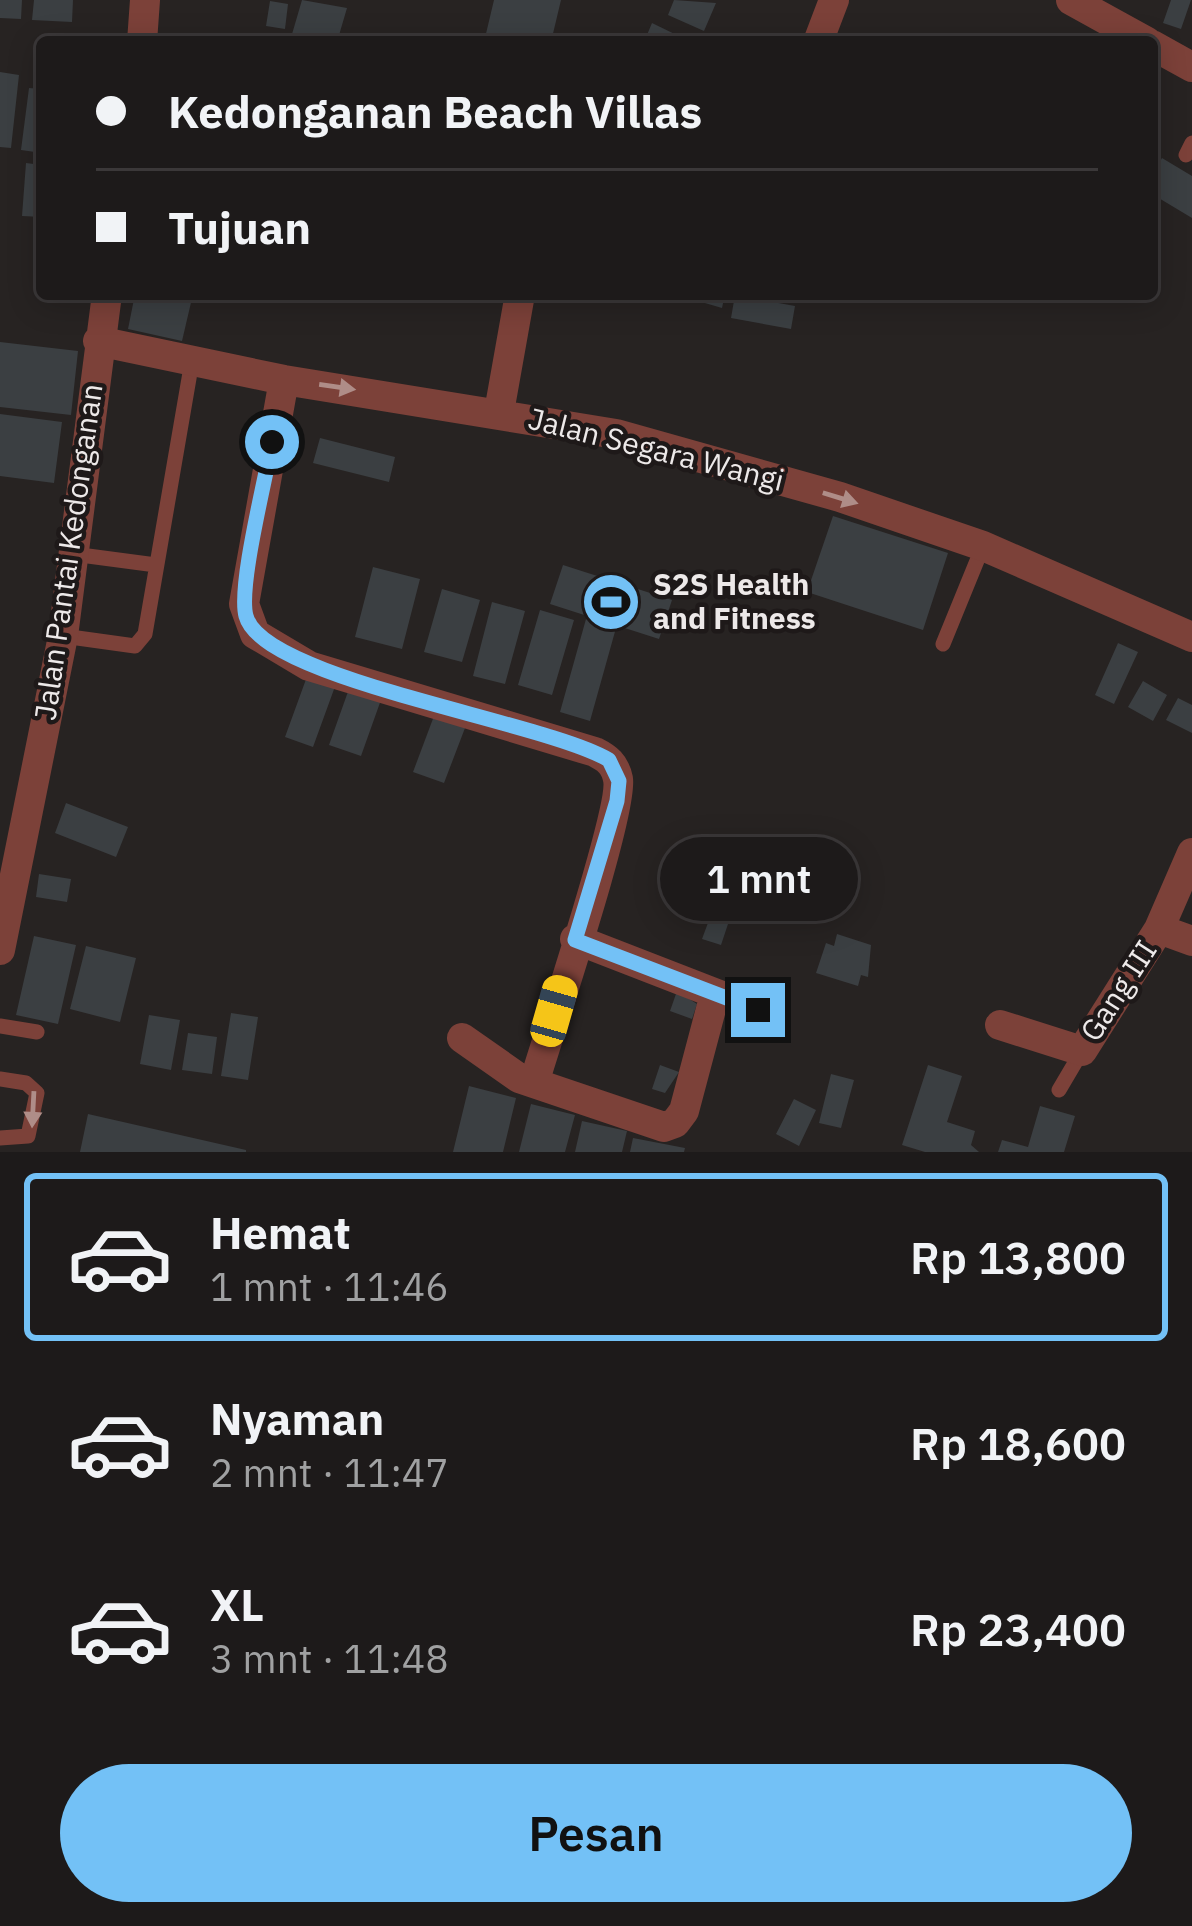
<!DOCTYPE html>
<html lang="id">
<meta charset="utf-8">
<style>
body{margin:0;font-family:"IBM Plex Sans",sans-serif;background:#252323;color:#f1f3f6;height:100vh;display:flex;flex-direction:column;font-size:45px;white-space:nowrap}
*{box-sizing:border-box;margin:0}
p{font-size:39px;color:#a0a1a2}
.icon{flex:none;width:66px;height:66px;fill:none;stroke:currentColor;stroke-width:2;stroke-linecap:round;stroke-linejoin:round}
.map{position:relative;height:1152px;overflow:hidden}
.drawer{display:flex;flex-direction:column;background:#1d1a1a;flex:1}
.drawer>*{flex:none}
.hud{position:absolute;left:36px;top:36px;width:1122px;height:264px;border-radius:12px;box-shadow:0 6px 30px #0003,0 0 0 3px #3b3839;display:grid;align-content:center;height:264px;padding:0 60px;background:#1d1a1a}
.end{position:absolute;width:54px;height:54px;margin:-27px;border:15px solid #73c1f6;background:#111;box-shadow:0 0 0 6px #111}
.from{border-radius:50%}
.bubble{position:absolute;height:84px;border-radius:42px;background:#1d1a1a;box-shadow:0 6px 30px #0003,0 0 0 3px #3b3839;font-size:39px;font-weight:600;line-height:84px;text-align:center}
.car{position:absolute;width:36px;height:72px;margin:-36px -18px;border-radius:15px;box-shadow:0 0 9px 3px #0007;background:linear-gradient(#f5c518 24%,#345 0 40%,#f5c518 0 76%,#345 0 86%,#f5c518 0)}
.hud b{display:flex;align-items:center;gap:42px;height:114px;font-size:45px}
.hud b+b{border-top:3px solid #3b3839}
.hud i{width:30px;height:30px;background:#f1f3f6}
ul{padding:21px 0 0;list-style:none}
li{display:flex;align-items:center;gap:36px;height:168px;margin:0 24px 18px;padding:0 36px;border:6px solid transparent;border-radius:12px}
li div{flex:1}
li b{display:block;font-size:45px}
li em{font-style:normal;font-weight:600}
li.on{border-color:#73c1f6}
li>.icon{width:108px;height:108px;stroke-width:1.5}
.button{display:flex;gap:24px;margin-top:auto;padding:24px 60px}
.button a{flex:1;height:138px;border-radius:72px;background:#73c1f6;color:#111;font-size:48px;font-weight:600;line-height:138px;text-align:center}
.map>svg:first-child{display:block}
.building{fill:#3b3f42}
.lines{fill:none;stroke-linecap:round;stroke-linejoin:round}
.service{stroke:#7c4139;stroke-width:15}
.minor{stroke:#7c4139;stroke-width:30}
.oneway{fill:#af8d88}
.route{stroke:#73c1f6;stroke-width:15}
.labels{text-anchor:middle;stroke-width:9;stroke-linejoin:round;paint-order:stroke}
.street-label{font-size:30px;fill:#ede9e9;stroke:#1e1919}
.poi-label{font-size:30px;font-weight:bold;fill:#ede9e9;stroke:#1e1919;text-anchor:start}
</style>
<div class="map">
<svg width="1192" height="1152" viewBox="0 0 1192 1152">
<rect width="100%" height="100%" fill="#272322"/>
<path class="building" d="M0,0H22L21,19L0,18Z
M34,0H73L72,22L32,20Z
M302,0L347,8L337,42L290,41Z
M494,0H561L551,42H484Z
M674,0L716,3L704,31L668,15Z
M1171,0H1191L1181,29L1163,23Z
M270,1L288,4L285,29L266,26Z
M652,23L691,42H644Z
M0,72L19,75L11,148L0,147Z
M29,88L42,89V153L21,150Z
M1162,158L1192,176V218L1152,194V175Z
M26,163L42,165V217L22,216Z
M135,294H193L182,341L128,329Z
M674,294H725L722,308Z
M735,295L795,306L791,329L731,318Z
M0,342L78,351L71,415L0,407Z
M0,414L62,422L54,483L0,476Z
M320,438L395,457L389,482L313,463Z
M833,516L948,553L923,630L807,592Z
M563,565L672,600L659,639L550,604Z
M373,567L420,579L402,649L355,637Z
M442,589L480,600L462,662L424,652Z
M492,602L525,611L505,684L473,676Z
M540,610L574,620L552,695L518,685Z
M586,619L616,628L590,721L560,712Z
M1118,643L1138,652L1114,704L1095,695Z
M309,671L337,681L313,747L285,737Z
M1143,681L1167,695L1153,721L1128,707Z
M350,686L382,697L361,756L329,745Z
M1178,698L1192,705V733L1166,720Z
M434,716L465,728L444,783L413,772Z
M66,803L128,827L116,857L55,833Z
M39,874L71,879L67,902L36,897Z
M712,912L730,918L721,945L702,939Z
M837,934L871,945L868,977L861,975L858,986L816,973L826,943L834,946Z
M34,936L76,945L58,1024L16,1015Z
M86,946L136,958L120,1022L70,1009Z
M677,991L697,1004L692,1019L670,1011Z
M231,1013L258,1017L248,1080L221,1076Z
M149,1015L180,1020L171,1070L140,1064Z
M188,1033L217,1037L212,1074L182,1070Z
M660,1065L679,1072L665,1093L652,1089Z
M928,1065L962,1076L947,1122L975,1131L971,1145L979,1152H925L902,1145Z
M831,1074L854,1080L841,1128L819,1123Z
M469,1086L516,1098L503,1152H453Z
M794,1099L816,1110L799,1146L776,1134Z
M531,1104L575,1115L565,1152H519Z
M1040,1106L1075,1116L1064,1152H998L1002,1140L1028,1147Z
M88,1114L246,1150V1152H80Z
M582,1121L627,1131L622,1152H575Z
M633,1138L685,1148L684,1152H630Z"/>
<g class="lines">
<path class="service" d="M1186,155L1192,143
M73,554L156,565
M63,636L135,646L145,634L192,361
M943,644L983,546
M0,1026L37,1032
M0,1079L26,1083L37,1093L28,1136L0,1138
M1059,1090L1082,1051"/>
<path class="minor" d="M1071,0L1147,42
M142,42L145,0
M818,42L834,0
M1152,45L1192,67
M98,341L284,380L616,434L840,497L983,546L1192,637
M284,380L244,604L255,634L309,666L595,752C607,758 615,764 618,779C624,810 548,1035 534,1083
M499,412L520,294
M1159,929L1192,941
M575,939L758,1010
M0,950L63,636L107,294
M1000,1025L1082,1051L1159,929L1192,853
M462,1038L519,1078L664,1127L675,1123L684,1111L715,994"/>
</g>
<defs><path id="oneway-solid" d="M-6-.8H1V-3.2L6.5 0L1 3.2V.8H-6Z" transform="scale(3)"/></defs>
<g class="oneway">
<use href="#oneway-solid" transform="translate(337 387) rotate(8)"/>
<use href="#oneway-solid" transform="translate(840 498) rotate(17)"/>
<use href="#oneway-solid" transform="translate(33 1109) rotate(93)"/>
</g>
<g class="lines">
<path class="route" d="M272,442C266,478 238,586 246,616C263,680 544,721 609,760L619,781L617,801L575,940L758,1010"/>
</g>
<defs>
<symbol id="stadium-disc" viewBox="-11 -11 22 22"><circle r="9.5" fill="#73c1f6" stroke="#1e1919"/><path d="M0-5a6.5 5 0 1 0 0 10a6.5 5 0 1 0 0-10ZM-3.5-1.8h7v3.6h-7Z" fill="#111"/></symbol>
</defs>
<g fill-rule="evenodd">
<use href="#stadium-disc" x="578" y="569" width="66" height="66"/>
</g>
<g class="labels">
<g class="street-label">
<text transform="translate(656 450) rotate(14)" y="10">Jalan Segara Wangi</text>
<text transform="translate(69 552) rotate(-82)" y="10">Jalan Pantai Kedonganan</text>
<text transform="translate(1119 991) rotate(-57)" y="10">Gang III</text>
</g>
<g class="poi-label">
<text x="653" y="595">S2S Health<tspan x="653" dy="34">and Fitness</tspan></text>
</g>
</g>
</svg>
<i class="end from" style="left:272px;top:442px"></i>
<i class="end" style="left:758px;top:1010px"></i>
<div class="bubble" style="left:660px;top:837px;width:198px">1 mnt</div>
<i class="car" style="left:554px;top:1011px;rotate:16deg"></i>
<div class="hud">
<b><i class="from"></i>Kedonganan Beach Villas</b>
<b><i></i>Tujuan</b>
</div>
</div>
<section class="drawer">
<ul>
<li class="on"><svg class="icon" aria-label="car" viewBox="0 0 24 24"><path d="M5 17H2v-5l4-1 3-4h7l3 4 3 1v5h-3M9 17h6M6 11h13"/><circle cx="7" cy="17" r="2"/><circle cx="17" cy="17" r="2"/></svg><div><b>Hemat</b><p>1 mnt · 11:46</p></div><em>Rp 13,800</em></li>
<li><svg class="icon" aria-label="car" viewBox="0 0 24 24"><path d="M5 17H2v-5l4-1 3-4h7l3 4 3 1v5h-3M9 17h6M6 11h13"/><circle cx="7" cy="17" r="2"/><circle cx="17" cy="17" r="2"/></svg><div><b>Nyaman</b><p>2 mnt · 11:47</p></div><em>Rp 18,600</em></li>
<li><svg class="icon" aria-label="car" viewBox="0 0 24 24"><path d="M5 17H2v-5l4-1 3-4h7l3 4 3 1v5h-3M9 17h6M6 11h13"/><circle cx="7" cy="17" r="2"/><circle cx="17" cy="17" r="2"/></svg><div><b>XL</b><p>3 mnt · 11:48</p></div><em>Rp 23,400</em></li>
</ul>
<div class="button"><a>Pesan</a></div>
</section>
